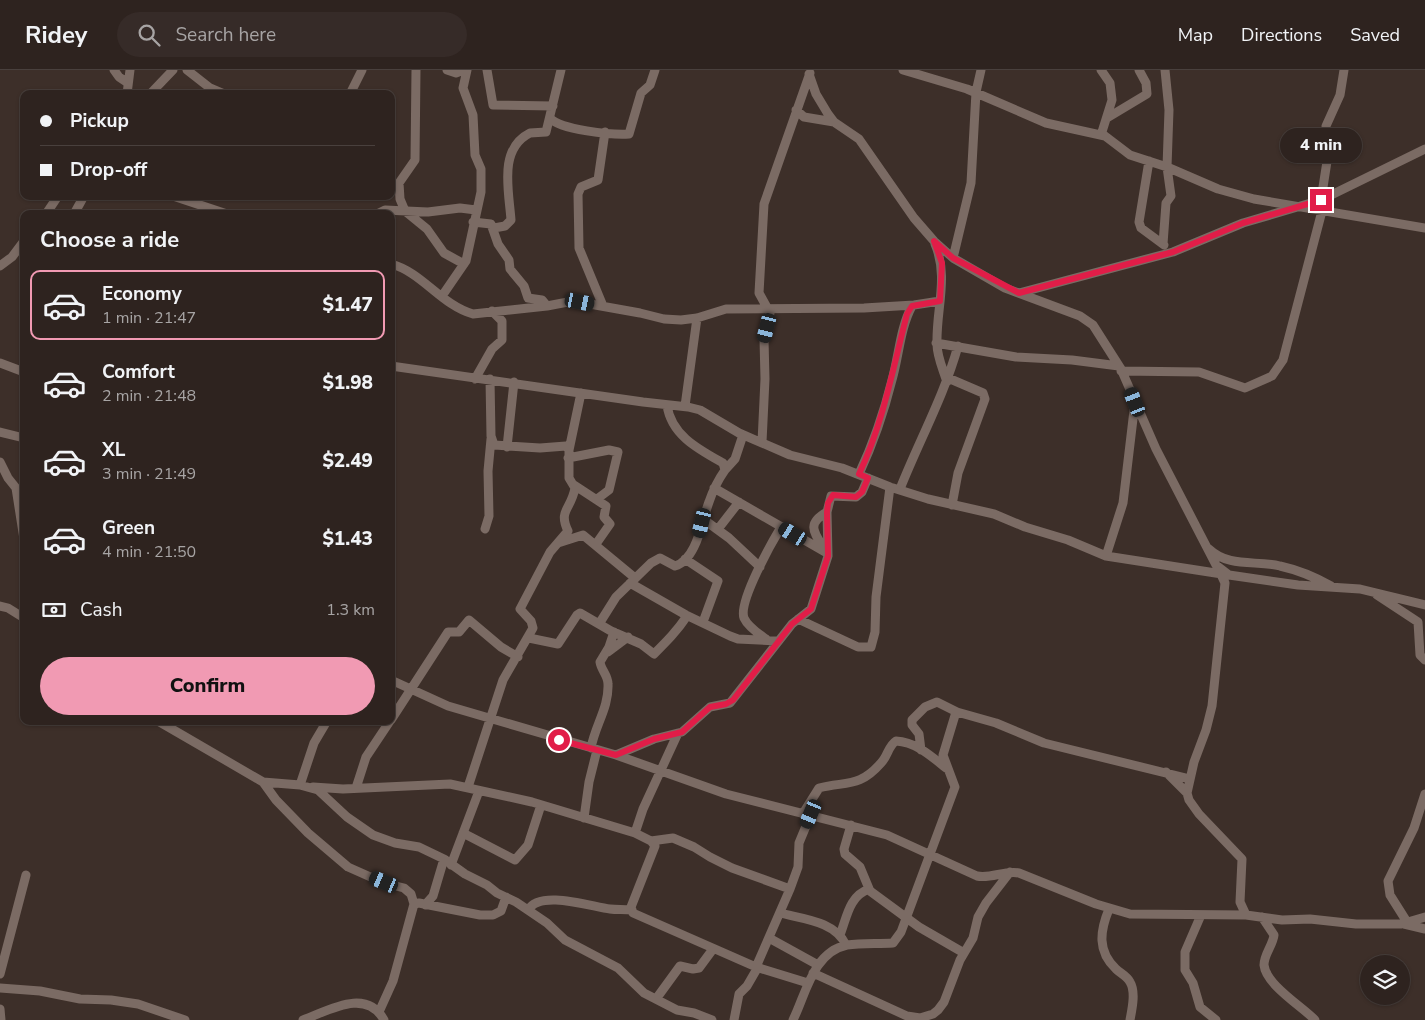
<!DOCTYPE html>
<meta charset="utf-8">
<style>
body{margin:0;font-family:"Nunito Sans",sans-serif;background:#362b28;color:#f1f3f6;height:100vh;display:flex;flex-direction:column;font-size:19px;white-space:nowrap}
*{box-sizing:border-box;margin:0}
p{font-size:16px;color:#a7a4a4}
.icon{flex:none;width:28px;height:28px;fill:none;stroke:currentColor;stroke-width:2;stroke-linecap:round;stroke-linejoin:round}
.map{position:relative;flex:1;overflow:hidden}
.sheet{position:absolute;left:20px;top:140px;width:375px;height:515px;display:flex;flex-direction:column;background:#2e231f;border-radius:10px;box-shadow:0 1px 4px #0004,0 0 0 1px #49403d}
.sheet>*{flex:none}
.guide{position:absolute;left:20px;top:20px;width:375px;height:110px;border-radius:10px;box-shadow:0 1px 4px #0004,0 0 0 1px #49403d;display:grid;align-content:center;height:110px;padding:0 20px;background:#2e231f}
.fabs{position:absolute;left:1360px;top:885px;display:grid;gap:10px}
.fabs a{display:grid;place-items:center;width:50px;height:50px;border-radius:50%;background:#2e231f;box-shadow:0 1px 4px #0004,0 0 0 1px #49403d;font-size:25px}
.end{position:absolute;width:22px;height:22px;margin:-11px;border:6px solid #e11d48;background:#fff;box-shadow:0 0 0 2px #fff}
.from{border-radius:50%}
.bubble{position:absolute;height:35px;border-radius:18px;background:#2e231f;box-shadow:0 1px 4px #0004,0 0 0 1px #49403d;font-size:16px;font-weight:800;line-height:35px;text-align:center}
.car{position:absolute;width:15px;height:30px;margin:-15px -8px;border-radius:6px;box-shadow:0 0 4px 1px #0007;background:linear-gradient(#222 24%,#8ab4d8 0 40%,#222 0 76%,#8ab4d8 0 86%,#222 0)}
.guide b{display:flex;align-items:center;gap:18px;height:48px;font-size:19px}
.guide b+b{border-top:1px solid #49403d}
.guide i{width:12px;height:12px;background:#f1f3f6}
ul{padding:0;list-style:none}
li{display:flex;align-items:center;gap:15px;height:70px;margin:0 10px 8px;padding:0 10px;border:2px solid transparent;border-radius:10px}
li div{flex:1}
li b{display:block;font-size:19px}
li em{font-style:normal;font-weight:800}
li.on{border-color:#f19ab3}
li>.icon{width:45px;height:45px;stroke-width:1.5}
h2{padding:0 20px;font-size:22px;line-height:60px}
.pay{display:flex;align-items:center;gap:12px;height:55px;padding:0 20px;font-size:19px}
.pay p{margin-inline-start:auto}
.action{display:flex;gap:10px;margin-top:auto;padding:10px 20px}
.action a{flex:1;height:58px;border-radius:30px;background:#f19ab3;color:#111;font-size:20px;font-weight:800;line-height:58px;text-align:center}
header{display:flex;align-items:center;gap:30px;box-sizing:border-box;height:70px;padding:0 25px;background:#2e231f;border-bottom:1px solid #49403d}
header strong{font-size:24px}
nav{display:flex;gap:28px;margin-inline-start:auto;font-size:18px}
.search{width:350px;height:45px;background:#362b28;display:flex;align-items:center;gap:12px;box-sizing:border-box;padding:0 18px;border-radius:28px;color:#a7a4a4;font-size:19px}
.map>svg:first-child{display:block}
.lines{fill:none;stroke-linecap:round;stroke-linejoin:round}
.minor{stroke:#7b6b64;stroke-width:9}
.route{stroke:#e11d48;stroke-width:6}
</style>
<header>
<strong>Ridey</strong>
<div class="search"><svg class="icon" aria-label="search" viewBox="0 0 24 24"><circle cx="10" cy="10" r="6"/><path d="M15 15l6 6"/></svg>Search here</div>
<nav><a>Map</a><a>Directions</a><a>Saved</a></nav>
</header>
<div class="map">
<svg width="1425" height="950" viewBox="0 0 1425 950">
<rect width="100%" height="100%" fill="#3d2f29"/>
<g class="lines">
<path class="minor" d="M114,0L119,7L128,13
M187,0L210,18L224,24
M416,0L415,90L399,113L400,129L405,141L427,159L444,183L464,194
M447,0L456,3L464,0
M487,0L493,35L553,36
M903,0L967,19L1046,53L1105,66L1130,85L1167,97L1218,119L1254,129L1425,158
M1101,0L1110,13L1112,30L1101,65
M809,4L816,24L828,44L834,52L859,69L914,148L934,171L953,188L1005,218L1080,246L1093,255L1121,299L1156,379L1216,495L1229,505L1298,515L1360,519L1425,535
M127,24L130,0
M150,24L173,0
M350,24L362,0
M796,40L804,47L834,52
M550,48C560,60 612,65 629,64L641,23L650,15L655,0
M1107,48L1147,24L1146,13L1139,0
M1149,91L1139,152L1141,158L1164,175
M173,126L227,144
M1321,130L1328,85L1326,56L1340,25L1344,0
M46,144L58,126
M74,144L84,126
M377,144L385,140L428,142L460,138L476,140
M473,152L491,154L498,174L509,190L510,199L524,216L528,228L542,230L547,236
M494,158L505,156L511,150C509,121 498,79 530,63L546,62L561,0
M935,174C949,207 936,239 937,274C937,287 943,299 947,312
M1163,174L1166,133L1171,126L1167,97L1169,40L1165,0
M953,188L971,113L976,22L981,0
M391,194C422,202 441,235 473,244L547,236L573,231L640,243L664,249L681,250L697,248L726,239L864,238L914,235L940,231
M0,196L12,187L24,171
M1019,223L1173,182L1243,153L1321,130L1425,79
M442,226L466,191L481,122V99L475,85L473,45L463,18L467,0
M603,236L579,178L578,124L581,117L598,110L605,62
M936,273L1016,287L1072,290L1119,296
M0,293L24,302
M391,296L643,332L688,337L700,340L739,363L790,385L842,398L890,417L928,429L994,444L1025,457L1068,470L1106,486L1222,504
M1121,301L1199,302L1245,318L1272,306L1283,290L1322,141
M948,308L983,323L985,329L958,403L952,435
M475,309L492,279L502,270V251L492,241
M685,336L697,248
M0,362L24,368
M762,372L765,309L764,269L770,243L759,223L764,134L810,3
M507,377L514,312
M569,380L581,323
M568,388L609,380L618,382L609,420L597,429
M0,392L8,408L16,418L24,469
M725,400L735,389L743,365
M859,404C873,374 884,342 892,310C899,286 900,258 912,236
M574,415L606,436L604,447L610,454L596,474
M714,418L827,483
M900,419C919,371 944,326 958,276
M703,449L729,468L760,497
M485,459L489,446L488,401L491,369
M718,459L739,432
M558,473L583,465L635,508
M1209,479C1229,498 1256,490 1280,496C1298,500 1315,507 1331,516
M826,482C816,464 804,455 827,442
M1106,486L1123,433L1135,332
M685,489L718,511L703,552
M1219,500L1225,513L1212,636L1206,660L1194,692L1187,723L1189,730L1199,744L1242,789L1240,832L1246,845
M630,513L686,545L730,566L738,569L778,571
M1377,525L1418,552L1420,585L1425,590
M0,536L8,538L24,548
M798,549L858,577H871L875,562L876,527L890,417
M599,554L616,527L651,493L660,488L675,496C697,490 702,450 709,432C713,420 718,410 725,400L723,393C698,379 671,365 667,335
M529,568L558,574L577,545L580,543L611,561L641,574L654,584C667,571 677,561 687,546
M766,569C759,564 748,557 744,548C738,532 772,472 781,457
M608,582L628,567
M391,610L448,636L616,685L726,724L887,765L977,806C991,809 1005,800 1019,803L1096,834L1130,844L1246,845L1282,850L1310,849L1356,854H1401L1425,847
M391,650L448,562H459L469,550L501,577L518,587
M158,651L263,712L300,715L318,720L347,747L373,765L395,773L419,777L444,789L465,804L487,815L497,823L516,832L547,853L565,870L618,898L644,923L677,940L694,943L712,950
M591,678C595,655 609,638 608,614C608,605 601,600 600,592L609,577L614,562
M921,680L919,664L912,655V650L925,637L937,632L957,642L996,653L1044,673L1190,709
M616,685L654,669L682,662L710,637L730,633L792,554L811,539L828,486L827,442L831,426L856,427L862,422L868,408
M1166,702L1187,723
M263,712L276,730L308,763L348,797L384,813L404,818L411,824L414,834
M300,715L314,673L327,651
M313,717L343,719L450,714L532,732L635,763L651,771L655,776L631,837L633,843L756,897L808,913
M468,717L503,610L533,558L531,551L520,539L550,482L568,461C558,440 571,440 575,418L569,408V380L566,376L540,378L494,375L491,366L490,309
M356,718L366,687L390,651
M804,742L819,718C847,711 859,718 881,693C888,686 888,676 896,671C916,672 931,686 946,698
M584,748L589,712L597,680
M851,755L844,779L845,784L860,797L870,821L919,857L964,883
M463,763L515,790L528,775L541,735
M635,763L643,739L678,663
M651,771L673,768L694,777L710,787L732,798L790,819
M451,795L479,721
M425,835L433,826L444,789
M1109,839C1100,861 1097,881 1116,899C1120,903 1127,906 1130,912C1136,922 1132,939 1130,950
M528,840C540,819 592,837 610,839C617,840 624,839 630,840
M780,843C803,849 835,851 846,875
M1201,845L1185,882V900L1193,913L1200,937L1216,950
M1262,847L1274,865C1273,875 1264,884 1264,895C1266,915 1303,937 1315,950
M1407,852L1390,825L1388,811L1414,758L1425,724
M1404,854L1425,859
M840,865C847,847 849,826 869,819
M769,868L818,895
M756,897L790,819L798,797L799,773L811,744
M813,903L907,946L920,948L933,944L938,940L944,932L960,890L973,868L978,847L986,833L1010,802
M0,904L26,805
M0,918L40,921L80,929L111,930L138,934L185,950
M656,929L680,896L693,899L699,898L713,879
M0,939L1,950
M379,942L393,911L414,834L419,833L480,845H493L501,841L506,827
M303,950C328,941 366,917 384,950
M734,950L739,924L747,916L758,897
M793,950C806,924 813,882 847,875C862,873 878,874 893,873L901,862L955,717L943,685L956,642"/>
</g>
<g class="lines">
<path class="route" d="M559,670L616,685L654,669L682,662L710,637L726,634L733,630L792,554L811,539L828,486L827,442L828,433L833,425L856,427L862,422L868,408L859,404C883,354 893,298 907,244L912,236L940,231L942,193L934,171L953,188L1019,223L1173,182L1243,153L1321,130"/>
</g>
</svg>
<div class="fabs">
<a><svg class="icon" aria-label="layers" viewBox="0 0 24 24"><path d="M12 4l9 5-9 5-9-5zM3 14l9 5 9-5"/></svg></a>
</div>
<i class="end from" style="left:559px;top:670px"></i>
<i class="end" style="left:1321px;top:130px"></i>
<div class="bubble" style="left:1280px;top:58px;width:82px">4 min</div>
<i class="car" style="left:580px;top:232px;rotate:101deg"></i>
<i class="car" style="left:767px;top:258px;rotate:194deg"></i>
<i class="car" style="left:1135px;top:332px;rotate:339deg"></i>
<i class="car" style="left:702px;top:453px;rotate:193deg"></i>
<i class="car" style="left:793px;top:464px;rotate:301deg"></i>
<i class="car" style="left:811px;top:744px;rotate:203deg"></i>
<i class="car" style="left:384px;top:812px;rotate:293deg"></i>
<div class="guide">
<b><i class="from"></i>Pickup</b>
<b><i></i>Drop-off</b>
</div>
<section class="sheet">
<h2>Choose a ride</h2>
<ul>
<li class="on"><svg class="icon" aria-label="car" viewBox="0 0 24 24"><path d="M5 17H2v-5l4-1 3-4h7l3 4 3 1v5h-3M9 17h6M6 11h13"/><circle cx="7" cy="17" r="2"/><circle cx="17" cy="17" r="2"/></svg><div><b>Economy</b><p>1 min · 21:47</p></div><em>$1.47</em></li>
<li><svg class="icon" aria-label="car" viewBox="0 0 24 24"><path d="M5 17H2v-5l4-1 3-4h7l3 4 3 1v5h-3M9 17h6M6 11h13"/><circle cx="7" cy="17" r="2"/><circle cx="17" cy="17" r="2"/></svg><div><b>Comfort</b><p>2 min · 21:48</p></div><em>$1.98</em></li>
<li><svg class="icon" aria-label="car" viewBox="0 0 24 24"><path d="M5 17H2v-5l4-1 3-4h7l3 4 3 1v5h-3M9 17h6M6 11h13"/><circle cx="7" cy="17" r="2"/><circle cx="17" cy="17" r="2"/></svg><div><b>XL</b><p>3 min · 21:49</p></div><em>$2.49</em></li>
<li><svg class="icon" aria-label="car" viewBox="0 0 24 24"><path d="M5 17H2v-5l4-1 3-4h7l3 4 3 1v5h-3M9 17h6M6 11h13"/><circle cx="7" cy="17" r="2"/><circle cx="17" cy="17" r="2"/></svg><div><b>Green</b><p>4 min · 21:50</p></div><em>$1.43</em></li>
</ul>
<div class="pay"><svg class="icon" aria-label="cash" viewBox="0 0 24 24"><path d="M3 7h18v10H3z"/><circle cx="12" cy="12" r="2"/></svg>Cash<p>1.3 km</p></div>
<div class="action"><a>Confirm</a></div>
</section>
</div>
